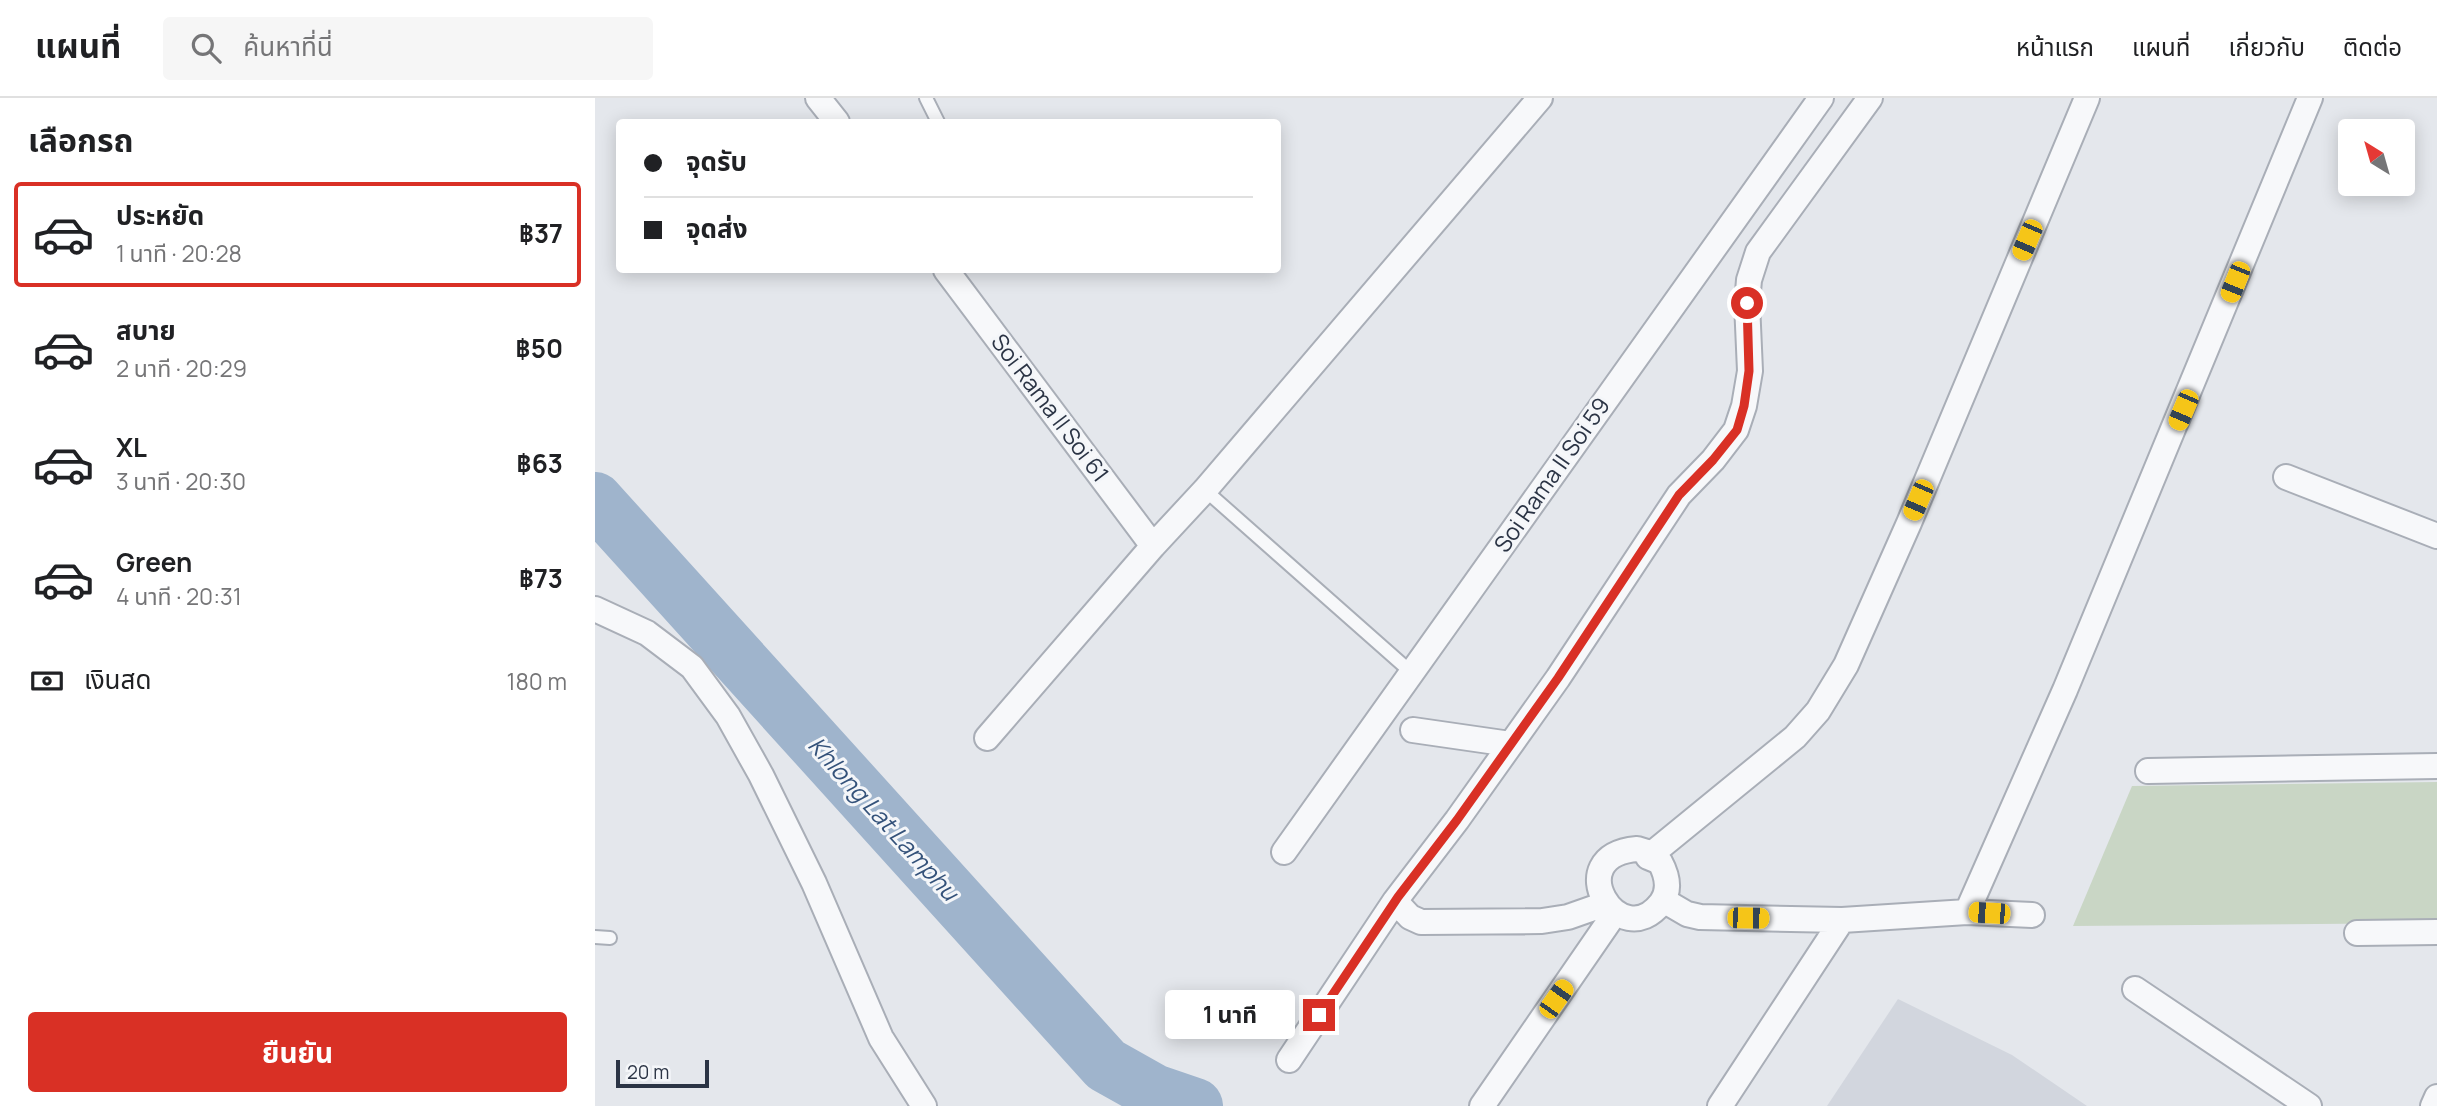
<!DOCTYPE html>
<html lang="th">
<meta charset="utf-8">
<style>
body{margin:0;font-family:Manrope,"Noto Sans Thai",sans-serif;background:#f6f6f6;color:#202124;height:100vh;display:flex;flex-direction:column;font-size:26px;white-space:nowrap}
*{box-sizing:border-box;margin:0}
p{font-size:23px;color:#757577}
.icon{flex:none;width:38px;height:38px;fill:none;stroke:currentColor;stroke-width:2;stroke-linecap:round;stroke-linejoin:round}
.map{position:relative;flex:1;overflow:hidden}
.sheet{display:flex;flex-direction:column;background:#fff;width:595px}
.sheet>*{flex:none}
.hud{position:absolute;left:21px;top:21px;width:665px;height:154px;border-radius:7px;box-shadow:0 4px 18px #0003;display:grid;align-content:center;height:154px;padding:0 28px;background:#fff}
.needle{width:46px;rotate:323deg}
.controls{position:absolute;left:1743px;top:21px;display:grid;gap:14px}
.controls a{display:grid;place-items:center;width:77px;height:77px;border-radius:7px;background:#fff;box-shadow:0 4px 18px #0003;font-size:35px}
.scale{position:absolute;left:21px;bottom:18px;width:93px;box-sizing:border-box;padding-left:7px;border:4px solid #2b3445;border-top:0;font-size:19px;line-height:24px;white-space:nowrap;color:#2b3445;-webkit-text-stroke:5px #f4f6f9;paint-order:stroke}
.end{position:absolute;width:32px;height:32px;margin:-16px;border:9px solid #d93025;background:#fff;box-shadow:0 0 0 4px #fff}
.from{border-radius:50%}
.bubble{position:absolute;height:49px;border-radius:7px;background:#fff;box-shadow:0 4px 18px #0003;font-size:23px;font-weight:700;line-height:49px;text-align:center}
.car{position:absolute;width:21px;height:42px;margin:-21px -10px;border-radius:9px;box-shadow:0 0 5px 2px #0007;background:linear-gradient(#f5c518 24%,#345 0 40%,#f5c518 0 76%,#345 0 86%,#f5c518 0)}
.hud b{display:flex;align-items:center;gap:24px;height:66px;font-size:26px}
.hud b+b{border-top:2px solid #e0e0e0}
.hud i{width:18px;height:18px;background:#202124}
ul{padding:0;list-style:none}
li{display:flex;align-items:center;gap:21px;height:105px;margin:0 14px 10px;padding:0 14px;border:4px solid transparent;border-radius:7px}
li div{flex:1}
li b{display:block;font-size:26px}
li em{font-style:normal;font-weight:700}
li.selected{border-color:#d93025}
li>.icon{width:63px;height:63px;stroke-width:1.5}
h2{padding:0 28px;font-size:32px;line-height:84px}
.pay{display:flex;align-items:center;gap:18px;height:77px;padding:0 28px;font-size:26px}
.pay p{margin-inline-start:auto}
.button{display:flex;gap:14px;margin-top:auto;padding:14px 28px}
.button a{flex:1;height:80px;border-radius:7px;background:#d93025;color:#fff;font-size:28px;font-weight:700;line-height:80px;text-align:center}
header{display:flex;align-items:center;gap:42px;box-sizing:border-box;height:98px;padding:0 35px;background:#fff;border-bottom:2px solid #e0e0e0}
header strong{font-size:33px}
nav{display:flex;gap:38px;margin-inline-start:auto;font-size:24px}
.search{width:490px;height:63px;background:#f6f6f6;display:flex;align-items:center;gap:18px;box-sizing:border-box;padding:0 24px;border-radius:7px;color:#757577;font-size:26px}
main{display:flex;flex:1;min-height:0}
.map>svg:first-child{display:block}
.built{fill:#d2d6de}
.green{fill:#c9d6c5}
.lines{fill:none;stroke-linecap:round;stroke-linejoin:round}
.river{stroke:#9fb4cc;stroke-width:56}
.lane-casing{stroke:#a9aeb7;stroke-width:16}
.street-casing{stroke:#a9aeb7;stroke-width:28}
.lane{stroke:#f7f8fa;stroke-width:12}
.street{stroke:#f7f8fa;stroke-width:24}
.route{stroke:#d93025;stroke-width:9}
.labels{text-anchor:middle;stroke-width:6;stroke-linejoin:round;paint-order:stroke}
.street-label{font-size:23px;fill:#2b3445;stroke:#f4f6f9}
.water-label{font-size:24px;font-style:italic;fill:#34527a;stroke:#f4f6f9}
</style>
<header>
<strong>แผนที่</strong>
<div class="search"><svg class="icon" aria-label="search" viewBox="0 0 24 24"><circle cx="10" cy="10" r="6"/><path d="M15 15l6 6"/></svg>ค้นหาที่นี่</div>
<nav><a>หน้าแรก</a><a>แผนที่</a><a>เกี่ยวกับ</a><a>ติดต่อ</a></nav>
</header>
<main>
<section class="sheet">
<h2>เลือกรถ</h2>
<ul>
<li class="selected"><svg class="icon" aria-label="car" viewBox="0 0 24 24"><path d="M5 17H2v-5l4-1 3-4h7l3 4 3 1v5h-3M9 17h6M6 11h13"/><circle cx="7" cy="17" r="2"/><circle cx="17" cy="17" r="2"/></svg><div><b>ประหยัด</b><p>1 นาที · 20:28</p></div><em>฿37</em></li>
<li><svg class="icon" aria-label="car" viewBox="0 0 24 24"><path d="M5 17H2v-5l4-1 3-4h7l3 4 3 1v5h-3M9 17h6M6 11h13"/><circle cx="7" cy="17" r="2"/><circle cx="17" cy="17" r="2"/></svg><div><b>สบาย</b><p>2 นาที · 20:29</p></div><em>฿50</em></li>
<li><svg class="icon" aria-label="car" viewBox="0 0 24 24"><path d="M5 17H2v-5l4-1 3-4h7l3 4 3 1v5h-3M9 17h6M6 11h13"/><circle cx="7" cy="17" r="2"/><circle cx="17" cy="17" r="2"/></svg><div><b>XL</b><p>3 นาที · 20:30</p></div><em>฿63</em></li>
<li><svg class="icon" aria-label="car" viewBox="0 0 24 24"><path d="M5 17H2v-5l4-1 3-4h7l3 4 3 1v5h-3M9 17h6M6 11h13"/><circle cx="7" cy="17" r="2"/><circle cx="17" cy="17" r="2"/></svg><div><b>Green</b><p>4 นาที · 20:31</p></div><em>฿73</em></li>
</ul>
<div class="pay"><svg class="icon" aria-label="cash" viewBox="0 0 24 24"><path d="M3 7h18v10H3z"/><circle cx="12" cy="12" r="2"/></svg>เงินสด<p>180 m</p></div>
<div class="button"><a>ยืนยัน</a></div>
</section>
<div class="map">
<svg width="1842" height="1008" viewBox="0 0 1842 1008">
<rect width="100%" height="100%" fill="#e4e7ec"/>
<path class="built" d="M1303,901L1417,957L1492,1008H1232Z"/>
<path class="green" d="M1842,684V825L1478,828L1537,688Z"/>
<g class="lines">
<path class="river" d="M0,402L511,967L559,994L600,1008"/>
<defs>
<path id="lane" d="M331,0L343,24
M610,392L817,575
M0,839L15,840"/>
<path id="street" d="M223,0L242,24
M351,172L558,448
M1691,379L1842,438
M0,511L52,535L97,569L133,618L166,677L219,785L286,940L329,1008
M818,632L915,646
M392,640L558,448L610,392L945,0
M1553,673L1842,668
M1042,751L1055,755L1053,759L1065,764C1072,777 1076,792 1066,805C1025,858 963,758 1042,751Z
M689,754L1226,0
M1053,759L1200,639L1223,613L1251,567L1314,425L1492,0
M1068,802L1092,816L1105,819L1247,822L1372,814L1437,817
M1010,806L973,819L947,823L826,824L815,819L800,803L862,722L963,580L1084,397L1118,362L1141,332L1149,308L1155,273L1152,205L1154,182L1163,154L1275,0
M1372,814L1470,592L1715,0
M1762,835L1842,834
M1540,891L1714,1008
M694,962L800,803
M887,1008L1020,815
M1125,1008L1247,822
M1838,1008L1842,999"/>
</defs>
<use href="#lane" class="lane-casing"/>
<use href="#street" class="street-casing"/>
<use href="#lane" class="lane"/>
<use href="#street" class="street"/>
</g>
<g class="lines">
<path class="route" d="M724,917L803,799L862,722L963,580L1084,397L1118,362L1142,332L1149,308L1154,273L1152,205"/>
</g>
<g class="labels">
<g class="street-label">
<text transform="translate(455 310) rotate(53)" y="8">Soi Rama II Soi 61</text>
<text transform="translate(957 377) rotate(-55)" y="8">Soi Rama II Soi 59</text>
</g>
<g class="water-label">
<text transform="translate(288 721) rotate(48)" y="8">Khlong Lat Lamphu</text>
</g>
</g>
</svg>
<div class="controls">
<a><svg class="needle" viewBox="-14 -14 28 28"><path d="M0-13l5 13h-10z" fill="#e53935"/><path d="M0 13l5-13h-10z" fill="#757577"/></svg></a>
</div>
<div class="scale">20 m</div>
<i class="end from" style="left:1152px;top:205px"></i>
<i class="end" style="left:724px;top:917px"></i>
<div class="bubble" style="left:570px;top:892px;width:130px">1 นาที</div>
<i class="car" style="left:1432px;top:142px;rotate:203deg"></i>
<i class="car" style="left:1640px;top:184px;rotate:202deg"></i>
<i class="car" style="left:1588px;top:312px;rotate:203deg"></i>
<i class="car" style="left:1323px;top:402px;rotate:203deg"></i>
<i class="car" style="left:1394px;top:815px;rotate:273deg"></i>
<i class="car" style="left:1153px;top:820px;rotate:91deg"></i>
<i class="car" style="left:961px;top:901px;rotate:35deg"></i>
<div class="hud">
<b><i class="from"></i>จุดรับ</b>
<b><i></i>จุดส่ง</b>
</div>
</div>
</main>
